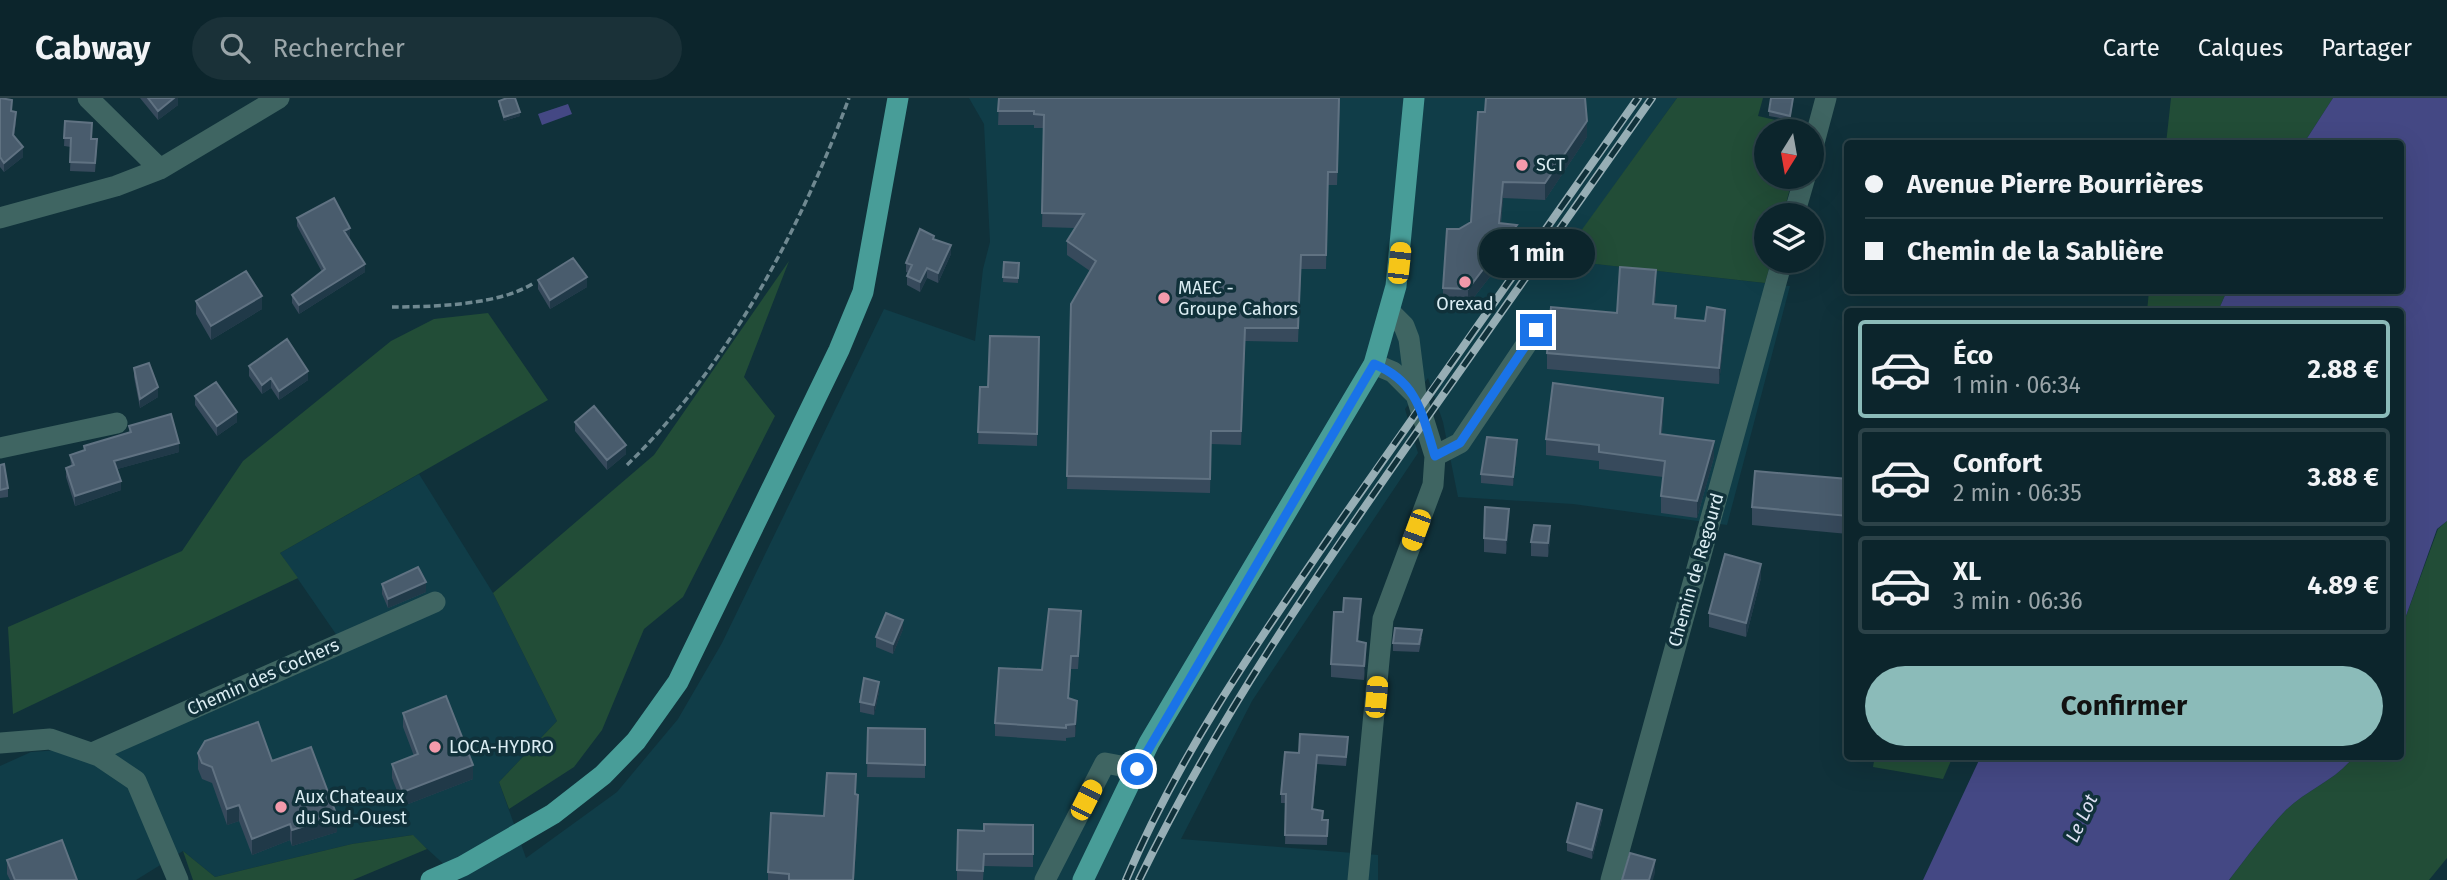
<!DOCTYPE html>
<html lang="fr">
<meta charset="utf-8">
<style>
body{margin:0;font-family:"Fira Sans",sans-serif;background:#1a3138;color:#f1f3f6;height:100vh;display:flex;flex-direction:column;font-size:26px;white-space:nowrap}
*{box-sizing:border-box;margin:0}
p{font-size:23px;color:#9aa5a9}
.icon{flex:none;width:38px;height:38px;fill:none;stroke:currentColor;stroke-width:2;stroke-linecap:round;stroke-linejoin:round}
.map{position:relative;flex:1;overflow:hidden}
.panel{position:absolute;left:1844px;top:210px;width:560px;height:452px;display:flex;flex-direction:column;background:#0c252c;border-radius:7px;box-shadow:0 7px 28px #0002,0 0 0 2px #2c4248}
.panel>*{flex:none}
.hud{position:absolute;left:1844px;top:42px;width:560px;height:154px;border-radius:7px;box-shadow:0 7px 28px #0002,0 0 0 2px #2c4248;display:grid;align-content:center;height:154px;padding:0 21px;background:#0c252c}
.needle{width:46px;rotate:191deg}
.tools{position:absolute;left:1754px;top:21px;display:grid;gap:14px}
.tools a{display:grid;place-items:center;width:70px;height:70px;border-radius:50%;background:#0c252c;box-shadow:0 7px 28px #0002,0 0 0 2px #2c4248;font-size:35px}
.end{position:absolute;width:32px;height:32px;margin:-16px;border:9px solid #1a73e8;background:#fff;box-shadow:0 0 0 4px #fff}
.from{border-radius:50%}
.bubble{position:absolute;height:49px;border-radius:24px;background:#0c252c;box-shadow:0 7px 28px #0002,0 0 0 2px #2c4248;font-size:23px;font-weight:700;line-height:49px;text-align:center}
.car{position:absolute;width:21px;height:42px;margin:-21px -10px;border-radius:9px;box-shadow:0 0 5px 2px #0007;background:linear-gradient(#f5c518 24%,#345 0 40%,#f5c518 0 76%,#345 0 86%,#f5c518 0)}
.hud b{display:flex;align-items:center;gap:24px;height:66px;font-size:26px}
.hud b+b{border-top:2px solid #2c4248}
.hud i{width:18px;height:18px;background:#f1f3f6}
ul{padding:12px 0 0;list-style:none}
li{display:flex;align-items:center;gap:21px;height:98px;margin:0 14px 10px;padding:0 7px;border:4px solid #2c4248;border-radius:7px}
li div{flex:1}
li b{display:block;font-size:26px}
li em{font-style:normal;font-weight:700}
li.selected{border-color:#8bbbb9}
li>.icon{width:63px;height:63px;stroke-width:1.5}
.primary-button{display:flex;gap:14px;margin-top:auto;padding:14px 21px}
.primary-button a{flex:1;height:80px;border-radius:42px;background:#8bbbb9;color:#111;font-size:28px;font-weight:700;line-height:80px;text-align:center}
header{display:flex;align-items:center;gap:42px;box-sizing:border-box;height:98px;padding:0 35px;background:#0c252c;border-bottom:2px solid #2c4248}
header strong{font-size:33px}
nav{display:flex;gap:38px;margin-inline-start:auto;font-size:24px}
.search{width:490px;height:63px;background:#1a3138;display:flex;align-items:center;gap:18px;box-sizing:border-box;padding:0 24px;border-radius:38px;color:#9aa5a9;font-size:26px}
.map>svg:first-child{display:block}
.built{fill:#103d48}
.green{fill:#224d37}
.water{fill:#444884}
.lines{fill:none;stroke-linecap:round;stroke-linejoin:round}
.path{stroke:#708991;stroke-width:3.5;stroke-dasharray:7 3.5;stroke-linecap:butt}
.minor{stroke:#3f6562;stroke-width:21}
.major{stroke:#489d98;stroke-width:21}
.rail-casing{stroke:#97aeb5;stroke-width:8}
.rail{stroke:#10313a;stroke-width:5;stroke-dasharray:16;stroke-linecap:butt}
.wall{fill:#374a5c}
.shaded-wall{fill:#203948}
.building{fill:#495c6d;stroke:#607282;stroke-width:2}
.route{stroke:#1a73e8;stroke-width:9}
.poi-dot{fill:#f39aab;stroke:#10313a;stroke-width:2.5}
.labels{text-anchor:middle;stroke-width:7;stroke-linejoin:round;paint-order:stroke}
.poi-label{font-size:18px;fill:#dbedf3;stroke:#10313a;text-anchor:start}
.street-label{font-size:18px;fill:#dbedf3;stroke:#10313a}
.water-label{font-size:19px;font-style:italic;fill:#dbdef1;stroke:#10313a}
</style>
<header>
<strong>Cabway</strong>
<div class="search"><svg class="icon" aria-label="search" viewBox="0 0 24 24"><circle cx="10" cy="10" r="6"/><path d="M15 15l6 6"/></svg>Rechercher</div>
<nav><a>Carte</a><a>Calques</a><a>Partager</a></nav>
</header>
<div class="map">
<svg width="2447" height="782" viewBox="0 0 2447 782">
<rect width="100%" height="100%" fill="#10313a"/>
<path class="built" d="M969,0H1677L1561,162L1790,188L1727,427L1573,406L1458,399L1443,324L1428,280L1405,311L1418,355L1252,603L1181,741L1378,757V782H461L412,737L352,746L215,779L183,753L136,782H0V668L31,654L114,648L340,542L280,455L419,376L493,495L557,623L499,684L526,760L617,694L678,621L722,545L884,211L975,243L983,171L990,144L984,26Z"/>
<path class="green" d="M1677,0H1763L1758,18L1807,29L1805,33H1766V79H1793L1783,117H1766V163H1771L1765,185L1560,162Z
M2171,0H2333L2304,45L2166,46Z
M789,163L744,279L775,318L683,499L644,531L602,632L574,669L509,711L499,684L557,623L493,495L654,357Z
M2149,193V192L2227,193L2218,213H2147Z
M488,215L548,302L280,455L298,480L13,616L8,529L182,453L243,363L391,243L434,221Z
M2447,423V760L2429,782H2229C2247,759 2265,734 2285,713C2307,691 2337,682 2354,658H2401V532L2438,431Z
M1875,658H1953L1943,681L1873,669Z
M413,737L427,751L353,782H193L183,753L215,779L352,746Z"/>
<path class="water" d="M2333,0H2447V423L2437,431L2401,532V214L2218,213L2227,193L2401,192V46L2304,45Z
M568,6L572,16L542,27L538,16Z
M1981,658H2354C2337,682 2307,691 2285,713C2265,734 2247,759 2229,782H1923Z"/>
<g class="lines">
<path class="path" d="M392,209C432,209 503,207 535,184
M627,367C728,269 801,130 849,0"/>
<path class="minor" d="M88,0L160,71
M1811,56L1826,0
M1794,117L1805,79
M0,120L116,88L160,71L279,0
M1374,266L1393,274L1416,297
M0,350L117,325
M1435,358L1460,345L1536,232
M0,645L50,641L99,658L136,683L178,782
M92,655L435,504
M1045,782L1105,665L1137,671
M1358,782L1383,521L1433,387L1435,358L1416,297L1409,241L1404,228L1391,215
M1611,782L1782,163"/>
<path class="major" d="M431,782L463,768L553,716L603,677L636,643L678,584L839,252L863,194L898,0
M1083,782L1149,645L1374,266L1396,188L1414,0"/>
<defs>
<path id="rail" d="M1126,782C1179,656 1260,540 1337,428C1436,285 1538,143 1638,0
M1139,782C1218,619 1320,472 1424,324C1500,216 1576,108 1652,0"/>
</defs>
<use href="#rail" class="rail-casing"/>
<use href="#rail" class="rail"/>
</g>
<path class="wall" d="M0,0L12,13L16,23L14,39L23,59L4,74L0,69Z
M140,0H178V7L158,22Z
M999,0H1340L1337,87H1328L1326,171H1301L1298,244L1245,243L1241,347L1211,346L1210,395L1067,391L1071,206L1090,173L1067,157V143L1075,130L1042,129L1044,30H1034V27H998Z
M1486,0H1585L1587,39L1545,102L1503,100L1501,126L1517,144L1468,207H1443V190L1459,131L1471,124Z
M499,3L520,18L504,23L499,7Z
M1793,4L1790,22L1769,18V13Z
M65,23L92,41L97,50L95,74L70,73L71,49L64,48Z
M297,120L350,139L348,140L365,174L299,216L292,205V197L322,174L297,128Z
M934,141L951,156L938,185L927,180L920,194L907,187V178L909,175L906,174V165Z
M1004,164L1019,165L1018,185L1003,184Z
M538,182L587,189L550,211L538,191Z
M1656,189L1655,206L1676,220L1725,228L1719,286L1547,271V255L1617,215Z
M196,203L262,211L211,242L196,216Z
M1039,239L1037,348L978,346L980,289H988Z
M249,268L308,282L279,302L271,290L262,296L249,278Z
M134,270L158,299L140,310L134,279Z
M195,298L237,324L217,338L195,307Z
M1663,317L1662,336L1714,359L1697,420L1661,415V398L1663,379L1599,371V363L1546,357V341Z
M575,324L626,356L607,372L575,333Z
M129,328L179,354L117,371L121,392L75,408L66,379V370L71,368L70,357L84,353V348L129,334Z
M1517,351L1513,388L1481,385V376Z
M0,367L8,390V399L0,400Z
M1848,381V436L1752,427V409Z
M1509,425L1506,456L1484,454V440Z
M1550,441L1548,459L1531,458V444Z
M1761,480L1746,539L1709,529V515Z
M382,486L426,494L388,510L382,496Z
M1361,515L1358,544L1366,559L1364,582L1331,579V566Z
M1081,526L1078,571H1071L1069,600L1077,616L1075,639L1066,640V643L995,638V625L1042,572Z
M903,531L893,556L876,549V539Z
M1422,540L1419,554L1393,553V545Z
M879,594L874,617L860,614V604Z
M403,615L473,681L403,708L392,680V666L414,658L403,629Z
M868,630L925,631V680L867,679Z
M1348,648L1346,668L1317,666L1313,711L1323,722H1328L1327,747L1285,746L1286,705H1281V696L1299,655Z
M198,655L272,663L337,734L292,748L290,742L252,757L239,723L227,727L212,685L202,681L198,671Z
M856,696L858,714L854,782H768V774L824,718Z
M1602,721L1592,761L1567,753V744Z
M1033,727V769L984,768L983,782H957V772L984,733Z
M7,762L77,782H10L7,776Z"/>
<path class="shaded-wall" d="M174,0H178V7L158,22V13Z
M16,14V23L13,46V37Z
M520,14V18L504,23V19Z
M1587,23V39L1545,102V85Z
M23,49V59L4,74V65Z
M1503,84V100L1499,142V125Z
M1517,127V144L1468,207V191Z
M350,130V139L344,142V133Z
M951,147V156L938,185V175Z
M365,166V174L299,216V207Z
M927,170V180L920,194V184Z
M1656,172V189L1653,222V206Z
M587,179V189L550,211V202Z
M262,198V211L211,242V228Z
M1725,212V228L1719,286V270Z
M308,273V282L279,302V293Z
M271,280V290L262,296V287Z
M158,289V299L140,310V301Z
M1663,300V317L1660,353V336Z
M237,314V324L217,338V328Z
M1517,342V351L1513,388V379Z
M1714,343V359L1697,420V403Z
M179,345V354L114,372V363Z
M626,347V356L607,372V362Z
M121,383V392L75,408V398Z
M1509,411V425L1506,456V442Z
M1550,428V441L1548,459V445Z
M1761,466V480L1746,539V525Z
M426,484V494L388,510V501Z
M1361,501V515L1357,557V543Z
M903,522V531L893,556V546Z
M1366,545V559L1364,582V568Z
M879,584V594L874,617V607Z
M1077,603V616L1075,639V626Z
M473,667V681L403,708V694Z
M858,697V714L854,782H853Z
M239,707V723L227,727V711Z
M1602,712V721L1592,761V752Z
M337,718V734L292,748V732Z
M290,726V742L252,757V741Z
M1655,762V775L1653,782H1649Z"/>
<path class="building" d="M0,0L12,2L11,13L16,14L13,37L23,49L4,65L0,59Z
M148,0H174L158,13Z
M507,0H515L520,14L504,19L499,3Z
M999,0H1339L1337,74H1328L1326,157H1301L1298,230H1245L1241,333H1211L1210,381L1067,378L1071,206L1096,163L1067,143L1084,116L1042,115L1044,17L1034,16V13H998Z
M1486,0H1585L1587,23L1545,85L1503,84L1499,125L1517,127L1468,191L1443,190L1447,131H1459L1471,124L1478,14H1485Z
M1771,0H1793L1790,18L1769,13Z
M65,23L92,25L91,41H97L95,65L70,64L71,40H64Z
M334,100L350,130L344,133L365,166L299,207L292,197L325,171L297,120Z
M920,131L934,138L933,141L951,147L938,175L927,170L920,184L907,178L912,167L906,165Z
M573,160L587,179L550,202L538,182Z
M1004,164L1019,165L1018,180L1003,179Z
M1620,169L1656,172L1653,206L1676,208L1675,220L1705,223L1707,209L1725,212L1719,270L1547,255L1551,209L1617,215Z
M246,173L262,198L211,228L196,203Z
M990,238L1039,239L1037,336L978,334L980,289H988Z
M287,241L308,273L279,293L271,280L262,287L249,268Z
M149,265L158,289L140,301L134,270Z
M216,284L237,314L217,328L195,298Z
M1553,285L1663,300L1660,336L1714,343L1697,403L1661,398L1665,363L1599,354V347L1546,341Z
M594,308L626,347L607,362L575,324Z
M171,316L179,345L114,363L121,383L75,398L66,370L74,367L70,357L85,352L84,348L131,334L129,328Z
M1487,339L1517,342L1513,379L1481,376Z
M4,366L8,390L0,392V367Z
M1755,373L1848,381V418L1752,409Z
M1485,409L1509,411L1506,442L1484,440Z
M1534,427L1550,428L1548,445L1531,444Z
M1725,456L1761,466L1746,525L1709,515Z
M418,469L426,484L388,501L382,486Z
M1344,500L1361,501L1357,543L1366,545L1364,568L1331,566L1334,514H1343Z
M1049,511L1081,513L1078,558H1071L1068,600L1077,603L1075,626L1066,627V630L995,625L999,570L1042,572Z
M886,515L903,522L893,546L876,539Z
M1395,530L1422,532L1419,546L1393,545Z
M864,580L879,584L874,607L860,604Z
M446,598L473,667L403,694L392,666L418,656L403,615Z
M258,624L272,663L311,649L337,718L292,732L290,726L252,741L239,707L227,711L212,669L202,665L198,655L205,643Z
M868,630L925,631V667L867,665Z
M1300,636L1348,639L1346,659L1317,657L1312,711L1323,713L1322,722H1328L1327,738L1285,737L1286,696H1281L1285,654L1299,655Z
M827,675L856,676L855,696L858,697L853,782H789V776L768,774L771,715L824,718Z
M1577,705L1602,712L1592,752L1567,744Z
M984,726L1033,727V756H984L983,773L957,772L958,732L984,733Z
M62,742L77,782H15L7,762Z
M1630,755L1655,762L1649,782H1622Z"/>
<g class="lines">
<path class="route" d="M1137,671L1374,266C1418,284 1422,316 1435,358L1460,345L1536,232"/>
</g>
<g class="poi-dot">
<circle cx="1522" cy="67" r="7"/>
<circle cx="1465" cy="184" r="7"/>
<circle cx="1164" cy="200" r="7"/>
<circle cx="435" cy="649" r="7"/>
<circle cx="281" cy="709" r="7"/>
</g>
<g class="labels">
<g class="poi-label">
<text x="1536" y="73">SCT</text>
<text x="1178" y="196">MAEC -<tspan x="1178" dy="21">Groupe Cahors</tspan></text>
<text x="1465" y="212" text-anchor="middle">Orexad</text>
<text x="449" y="655">LOCA-HYDRO</text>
<text x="295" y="705">Aux Chateaux<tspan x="295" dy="21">du Sud-Ouest</tspan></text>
</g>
<g class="street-label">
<text transform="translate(1696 472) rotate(-74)" y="6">Chemin de Regourd</text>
<text transform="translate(263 579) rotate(-24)" y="6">Chemin des Cochers</text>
</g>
<g class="water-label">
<text transform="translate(2081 720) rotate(-65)" y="7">Le Lot</text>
</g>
</g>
</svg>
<div class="tools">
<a><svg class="needle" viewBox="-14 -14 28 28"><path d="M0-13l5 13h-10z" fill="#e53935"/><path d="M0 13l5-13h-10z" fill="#9aa5a9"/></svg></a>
<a><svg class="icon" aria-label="layers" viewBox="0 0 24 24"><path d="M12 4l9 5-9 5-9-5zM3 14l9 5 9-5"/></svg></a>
</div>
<i class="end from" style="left:1137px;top:671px"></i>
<i class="end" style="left:1536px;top:232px"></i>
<div class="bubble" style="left:1479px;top:131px;width:116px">1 min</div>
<i class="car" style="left:1399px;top:165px;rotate:6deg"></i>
<i class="car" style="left:1416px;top:432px;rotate:200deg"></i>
<i class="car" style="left:1376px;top:599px;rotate:5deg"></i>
<i class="car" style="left:1086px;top:702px;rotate:27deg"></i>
<div class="hud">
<b><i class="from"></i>Avenue Pierre Bourrières</b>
<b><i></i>Chemin de la Sablière</b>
</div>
<section class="panel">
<ul>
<li class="selected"><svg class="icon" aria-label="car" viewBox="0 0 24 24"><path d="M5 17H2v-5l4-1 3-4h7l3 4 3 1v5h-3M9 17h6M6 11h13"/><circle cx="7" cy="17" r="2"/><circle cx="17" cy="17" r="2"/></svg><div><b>Éco</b><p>1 min · 06:34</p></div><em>2.88 €</em></li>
<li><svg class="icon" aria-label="car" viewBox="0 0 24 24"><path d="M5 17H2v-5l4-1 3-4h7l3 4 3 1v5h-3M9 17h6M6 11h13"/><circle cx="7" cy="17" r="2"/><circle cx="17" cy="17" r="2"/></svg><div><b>Confort</b><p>2 min · 06:35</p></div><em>3.88 €</em></li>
<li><svg class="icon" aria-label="car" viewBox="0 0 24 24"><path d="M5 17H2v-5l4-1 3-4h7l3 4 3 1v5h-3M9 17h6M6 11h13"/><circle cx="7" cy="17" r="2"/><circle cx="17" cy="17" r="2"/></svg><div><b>XL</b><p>3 min · 06:36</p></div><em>4.89 €</em></li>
</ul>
<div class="primary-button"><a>Confirmer</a></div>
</section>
</div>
